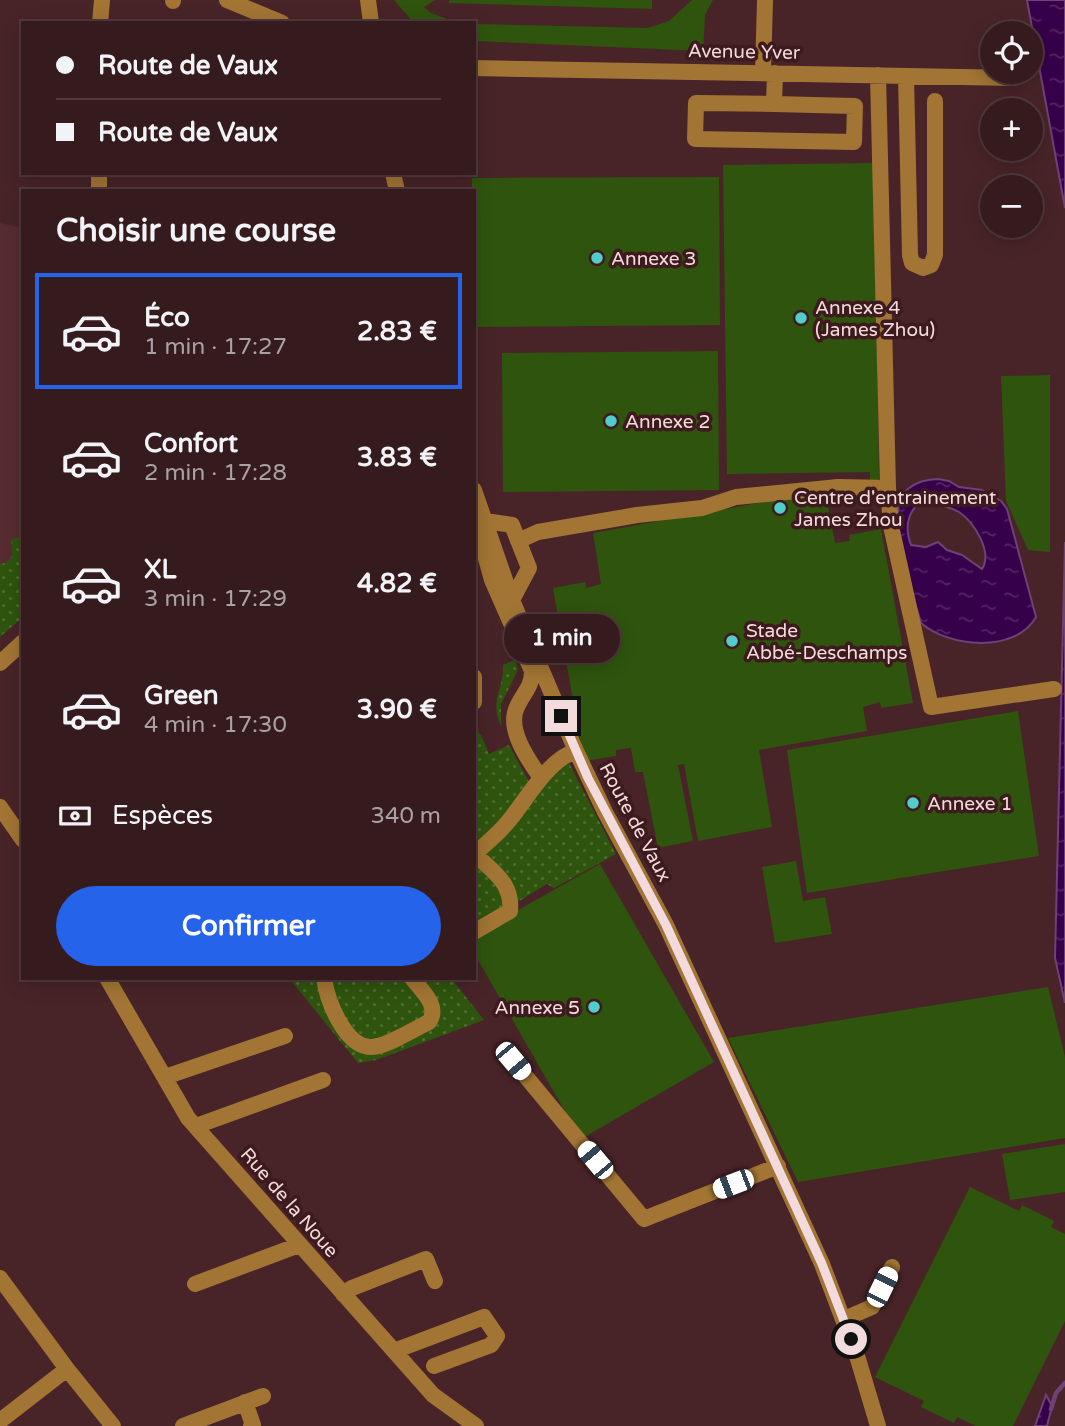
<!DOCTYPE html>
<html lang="fr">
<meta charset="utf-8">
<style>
body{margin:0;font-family:"Varela Round",sans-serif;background:#41282b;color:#f1f3f6;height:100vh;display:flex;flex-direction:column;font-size:26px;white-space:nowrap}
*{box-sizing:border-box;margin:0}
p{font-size:23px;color:#aaa1a4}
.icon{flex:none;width:38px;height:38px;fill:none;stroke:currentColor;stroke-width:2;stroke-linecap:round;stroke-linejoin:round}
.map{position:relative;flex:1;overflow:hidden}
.side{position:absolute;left:21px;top:189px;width:455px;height:791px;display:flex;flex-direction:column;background:#361b1e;border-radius:0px;box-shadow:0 4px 18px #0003,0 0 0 2px #50393c}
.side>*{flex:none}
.guide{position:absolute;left:21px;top:21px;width:455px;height:154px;border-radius:0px;box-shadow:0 4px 18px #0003,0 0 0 2px #50393c;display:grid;align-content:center;height:154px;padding:0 35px;background:#361b1e}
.fabs{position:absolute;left:980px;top:21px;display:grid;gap:14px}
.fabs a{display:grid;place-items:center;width:63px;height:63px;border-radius:50%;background:#361b1e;box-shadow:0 4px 18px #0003,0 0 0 2px #50393c;font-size:35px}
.end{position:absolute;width:32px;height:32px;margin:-16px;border:9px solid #f3dadc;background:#111;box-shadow:0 0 0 4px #111}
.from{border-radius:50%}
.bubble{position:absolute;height:49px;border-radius:24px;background:#361b1e;box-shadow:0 4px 18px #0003,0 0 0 2px #50393c;font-size:23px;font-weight:700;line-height:49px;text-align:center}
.car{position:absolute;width:21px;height:42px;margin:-21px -10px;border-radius:9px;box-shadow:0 0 5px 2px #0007;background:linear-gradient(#fff 24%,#345 0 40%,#fff 0 76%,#345 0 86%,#fff 0)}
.guide b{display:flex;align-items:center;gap:24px;height:66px;font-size:26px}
.guide b+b{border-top:2px solid #50393c}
.guide i{width:18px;height:18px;background:#f1f3f6}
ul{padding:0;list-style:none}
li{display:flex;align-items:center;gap:21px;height:116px;margin:0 14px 10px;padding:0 21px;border:4px solid transparent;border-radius:0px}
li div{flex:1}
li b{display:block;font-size:26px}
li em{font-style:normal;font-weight:700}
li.active{border-color:#2563eb}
li>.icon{width:63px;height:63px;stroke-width:1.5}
h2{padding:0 35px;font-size:32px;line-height:84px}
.pay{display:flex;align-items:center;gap:18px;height:77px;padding:0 35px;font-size:26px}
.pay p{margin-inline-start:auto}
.action{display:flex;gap:14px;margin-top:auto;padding:14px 35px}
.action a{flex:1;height:80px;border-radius:42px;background:#2563eb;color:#fff;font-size:28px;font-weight:700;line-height:80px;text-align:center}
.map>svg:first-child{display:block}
.built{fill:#572c30}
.grass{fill:url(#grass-dots)}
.pitch{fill:#2f540e}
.water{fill:url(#water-ripples);stroke:#6f4176;stroke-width:2;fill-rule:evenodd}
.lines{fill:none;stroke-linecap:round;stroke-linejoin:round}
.stream{stroke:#6f4176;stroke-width:4.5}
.minor{stroke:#a27534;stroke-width:16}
.route{stroke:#f3dadc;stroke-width:9}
.poi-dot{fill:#53cdcb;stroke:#3d1a1e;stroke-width:2.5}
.labels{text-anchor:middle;stroke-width:7;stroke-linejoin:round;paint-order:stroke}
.street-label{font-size:19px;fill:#f3dadc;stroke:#3d1a1e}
.poi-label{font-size:19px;fill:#f3dadc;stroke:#3d1a1e;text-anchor:start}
</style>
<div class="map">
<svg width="1065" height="1426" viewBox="0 0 1065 1426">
<defs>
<pattern id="grass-dots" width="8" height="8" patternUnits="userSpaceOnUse" patternTransform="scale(1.75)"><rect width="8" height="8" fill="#2f540e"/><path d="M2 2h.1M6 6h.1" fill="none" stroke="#4e6c30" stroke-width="1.8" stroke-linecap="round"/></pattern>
<pattern id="water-ripples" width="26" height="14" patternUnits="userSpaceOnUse" patternTransform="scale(1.75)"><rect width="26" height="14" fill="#36004a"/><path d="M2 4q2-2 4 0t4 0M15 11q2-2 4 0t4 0" fill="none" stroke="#542564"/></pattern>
</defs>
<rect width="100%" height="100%" fill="#482428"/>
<path class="built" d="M0,223L23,228V617L0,637Z"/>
<path class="grass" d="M20,526H23V617L0,637V564L6,563L12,556L11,539L21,537Z
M515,660L518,670L501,704V725C489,701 504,690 503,665Z
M474,728L481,735L489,754L509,745L529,782L513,812L476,842L474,841Z
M568,761L616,854L554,888L547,884L513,905L480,856L544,782Z
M477,859L509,901L479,926L474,919V862Z
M289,978H320L358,1047L431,1025L417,978H451L484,1020L376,1060L358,1063Z
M328,978H408L430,1014L372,1043L347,1027Z"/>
<path class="pitch" d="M394,0H435L424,7L431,13L458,23H414Z
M449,0H652V9L449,3Z
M692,0H713L705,15L703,51L474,41V24L648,28L669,21Z
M874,163L879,480L870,481V472L727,474L723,165Z
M719,177L720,325L474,327V191H472V178Z
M718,351L719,490L503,492L502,353Z
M1050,375V552L1028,550L1006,501L1001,376Z
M825,491L835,543L850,541L849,535L881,529L913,703L881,708L880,702L863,707L867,731L759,750L772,827L698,841L684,764L678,765L693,841L658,848L643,772H635L631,748L616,750V756L584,761L553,588L585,582L586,588L601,584L593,533Z
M1018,711L1039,856L807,893L787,750Z
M796,861L803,901L825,897L832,934L775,943L762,867Z
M600,864L714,1062L581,1139L474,953V935Z
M1048,987L1065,1057V1138L798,1182L728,1038Z
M1065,1144V1192L1010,1200L1002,1154Z
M970,1187L1019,1211L1022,1205L1054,1221L1051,1227L1065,1234V1321L1013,1426H976L957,1417L954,1423L921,1407L924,1401L875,1377Z"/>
<path class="water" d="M1027,0H1065V208Z
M938,479L949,481L959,487L982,490L1001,501L1007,509L1036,617C1015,654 948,647 921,623C913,594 882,513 907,490C917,481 926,480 938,479ZM927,502C937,504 950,507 959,512C974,522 993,552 982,569L962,555L947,550L938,542L926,547L911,545C905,529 906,515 919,503Z
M1065,542V1003L1055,958Z
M1046,1395L1052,1406L1047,1426H1035Z"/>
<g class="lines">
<path class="stream" d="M1051,1409L1056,1393L1065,1383"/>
<path class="minor" d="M227,0L282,23
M368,0L371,23
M173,1V0
M100,23L102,0
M474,68L1014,78
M763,72L765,0
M906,76L910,255L912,263L923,268L931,265L935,255V101
M774,104L855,106L854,142L695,139L696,103L774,104L775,73
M99,173V191
M393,173L397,191
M888,488L891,526L931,707L1054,689
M474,490L512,600L576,751L605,812L666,925L822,1264L858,1359L878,1426
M518,541L538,532L637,515L702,508L736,497L838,487L888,488L878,75
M512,600L529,568L512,525L485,521L484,551L492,580L532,671C532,688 523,693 517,707C506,729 529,761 541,778
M0,663L23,642
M474,677V702
M0,807L23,840
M474,853C492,872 513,882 510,911L474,932
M474,855C485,844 497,835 507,823C526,801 547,760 576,751
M107,978L188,1118L433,1395L476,1426
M324,978C327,1000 345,1048 372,1047C388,1046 414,1029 429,1022C440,1006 422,991 412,978
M513,1061L644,1219L778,1166
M165,1077L285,1036
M196,1126L323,1080
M0,1278L67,1369L113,1426
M195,1284L299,1245
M343,1294L352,1288L426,1259L435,1281
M844,1319L872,1307L892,1267
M394,1351L484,1317L497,1336L491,1345L434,1366
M245,1402L253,1425L251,1426
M0,1421L67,1369
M183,1426L263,1396"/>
</g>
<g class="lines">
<path class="route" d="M561,716L588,778L666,925L822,1264L851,1339"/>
</g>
<g class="poi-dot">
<circle cx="597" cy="258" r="7"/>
<circle cx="801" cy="318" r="7"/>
<circle cx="611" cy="421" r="7"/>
<circle cx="780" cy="508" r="7"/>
<circle cx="732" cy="641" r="7"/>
<circle cx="913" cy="803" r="7"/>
<circle cx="594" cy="1007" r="7"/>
</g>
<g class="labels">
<g class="street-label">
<text transform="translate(744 51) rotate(1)" y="7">Avenue Yver</text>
<text transform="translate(636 822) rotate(62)" y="7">Route de Vaux</text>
<text transform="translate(290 1202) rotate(49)" y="7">Rue de la Noue</text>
</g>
<g class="poi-label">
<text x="611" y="265">Annexe 3</text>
<text x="815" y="314">Annexe 4<tspan x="815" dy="22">(James Zhou)</tspan></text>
<text x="625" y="428">Annexe 2</text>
<text x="794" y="504">Centre d'entrainement<tspan x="794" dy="22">James Zhou</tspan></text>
<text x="746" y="637">Stade<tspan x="746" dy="22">Abbé-Deschamps</tspan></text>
<text x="927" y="810">Annexe 1</text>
<text x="580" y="1014" text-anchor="end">Annexe 5</text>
</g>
</g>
</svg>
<div class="fabs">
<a><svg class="icon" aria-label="locate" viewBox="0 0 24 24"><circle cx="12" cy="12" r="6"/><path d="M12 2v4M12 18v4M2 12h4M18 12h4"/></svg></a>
<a>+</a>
<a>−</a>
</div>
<i class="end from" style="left:851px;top:1339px"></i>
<i class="end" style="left:561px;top:716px"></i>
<div class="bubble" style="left:504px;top:614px;width:116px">1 min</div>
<i class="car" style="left:513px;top:1061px;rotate:140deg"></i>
<i class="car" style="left:595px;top:1160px;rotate:320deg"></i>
<i class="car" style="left:733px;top:1184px;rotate:249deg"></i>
<i class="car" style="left:882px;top:1287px;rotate:26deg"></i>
<div class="guide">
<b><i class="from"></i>Route de Vaux</b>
<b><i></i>Route de Vaux</b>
</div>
<section class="side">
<h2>Choisir une course</h2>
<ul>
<li class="active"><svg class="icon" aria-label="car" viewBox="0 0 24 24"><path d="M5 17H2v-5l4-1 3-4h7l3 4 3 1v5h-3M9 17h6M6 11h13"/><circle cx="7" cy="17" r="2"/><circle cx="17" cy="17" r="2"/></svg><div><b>Éco</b><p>1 min · 17:27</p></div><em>2.83 €</em></li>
<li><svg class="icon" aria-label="car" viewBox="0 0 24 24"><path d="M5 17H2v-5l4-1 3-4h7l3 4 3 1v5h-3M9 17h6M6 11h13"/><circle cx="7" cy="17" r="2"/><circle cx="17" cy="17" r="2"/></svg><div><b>Confort</b><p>2 min · 17:28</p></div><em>3.83 €</em></li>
<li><svg class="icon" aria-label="car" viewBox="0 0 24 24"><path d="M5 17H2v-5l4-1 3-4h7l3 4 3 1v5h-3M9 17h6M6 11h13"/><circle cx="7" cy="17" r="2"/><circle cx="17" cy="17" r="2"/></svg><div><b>XL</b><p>3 min · 17:29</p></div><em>4.82 €</em></li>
<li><svg class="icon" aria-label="car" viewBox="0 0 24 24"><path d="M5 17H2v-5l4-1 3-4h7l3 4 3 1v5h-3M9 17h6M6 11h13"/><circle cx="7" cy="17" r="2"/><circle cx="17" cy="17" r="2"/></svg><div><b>Green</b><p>4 min · 17:30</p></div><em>3.90 €</em></li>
</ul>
<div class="pay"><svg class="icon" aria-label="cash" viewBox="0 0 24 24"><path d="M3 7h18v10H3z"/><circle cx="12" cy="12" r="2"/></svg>Espèces<p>340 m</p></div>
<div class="action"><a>Confirmer</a></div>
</section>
</div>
